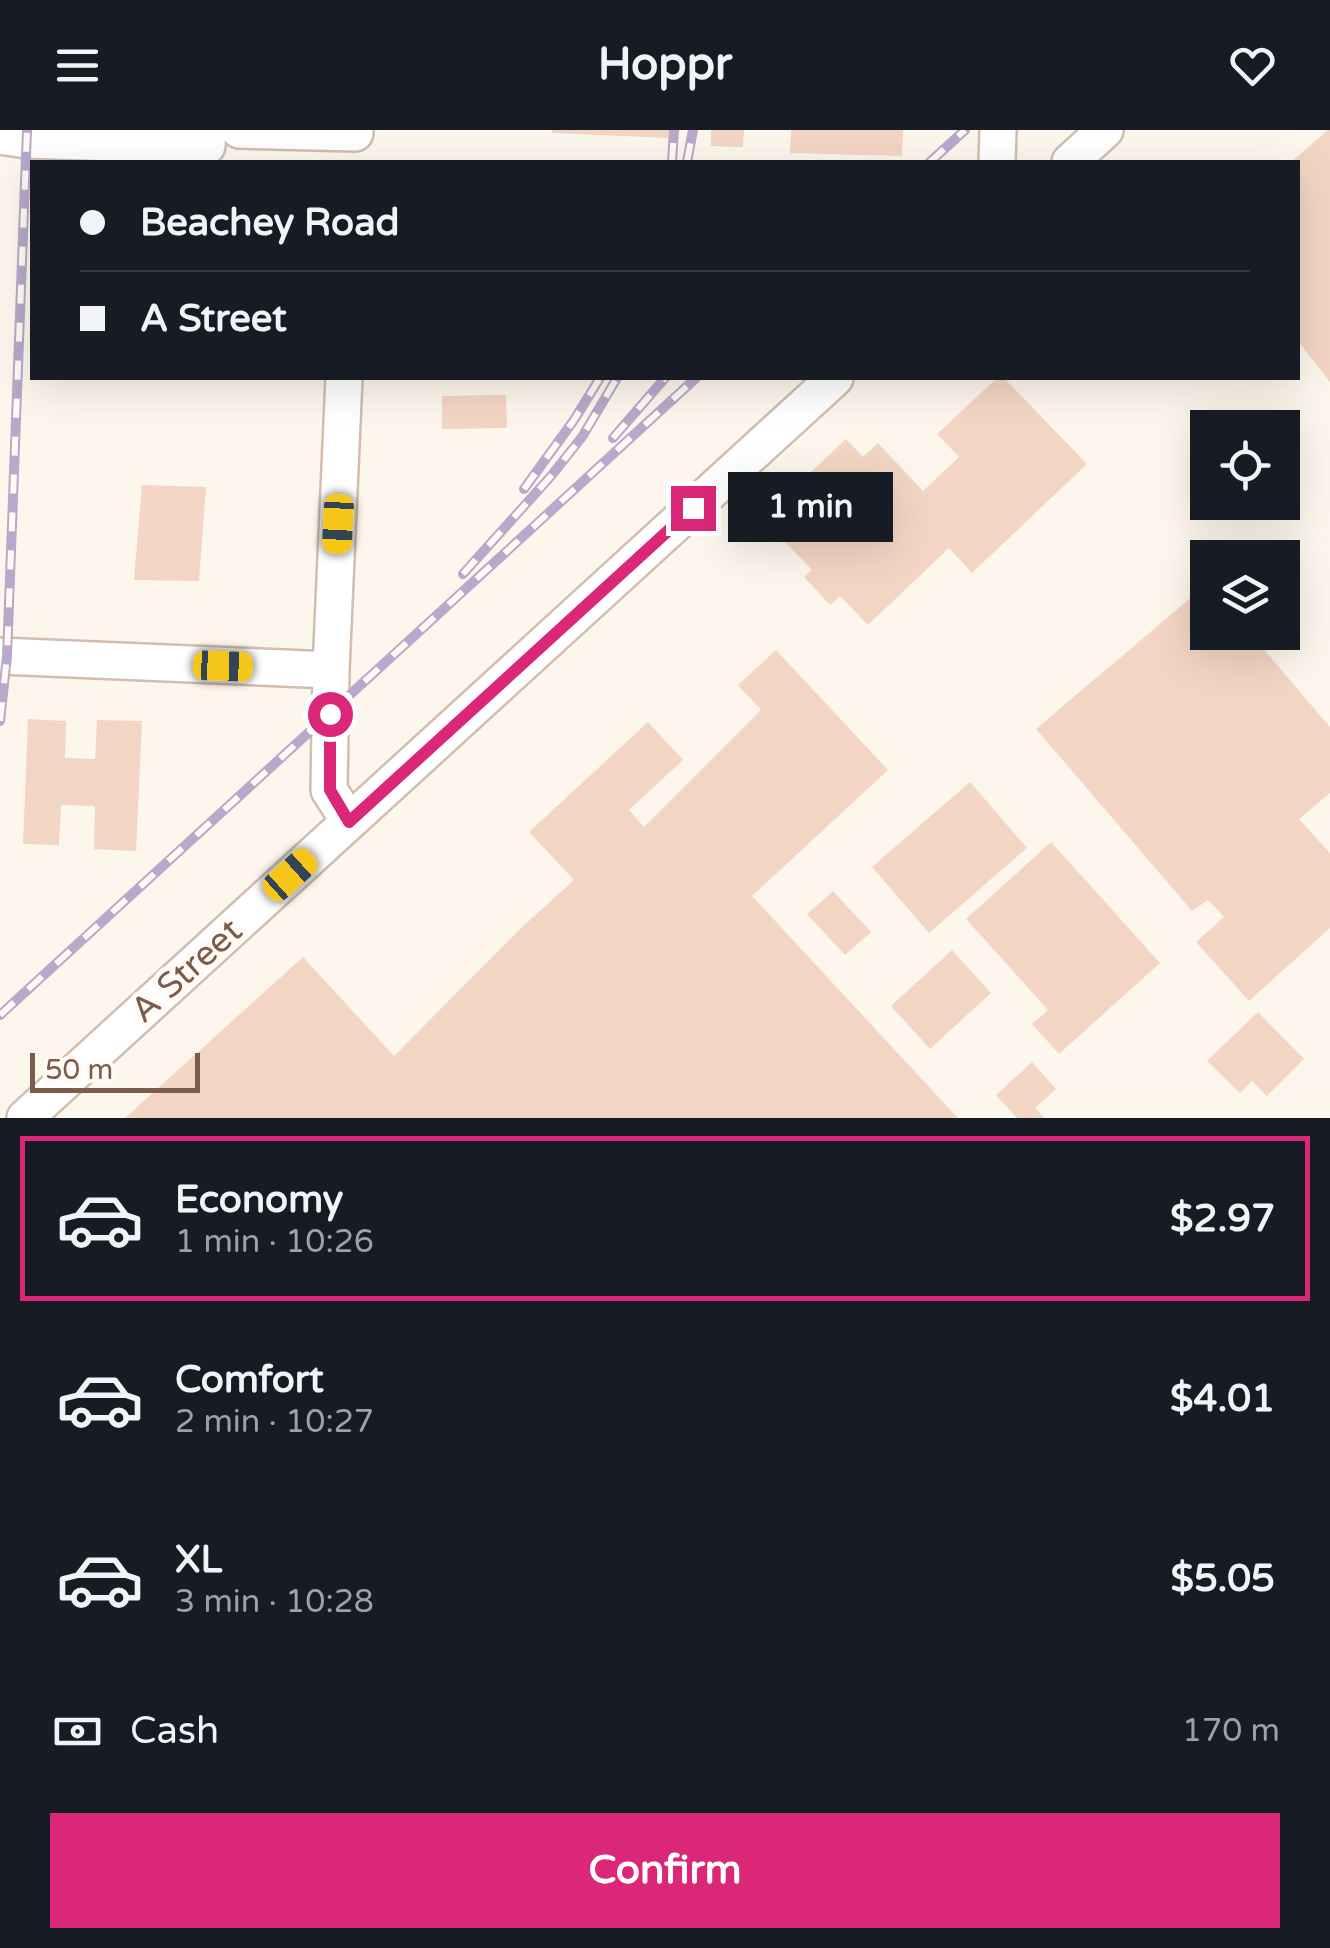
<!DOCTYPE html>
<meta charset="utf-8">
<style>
body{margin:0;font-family:"Varela Round",sans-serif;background:#20242c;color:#f1f3f6;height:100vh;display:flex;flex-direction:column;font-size:38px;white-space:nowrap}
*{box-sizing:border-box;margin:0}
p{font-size:32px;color:#9ea1a6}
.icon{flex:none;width:55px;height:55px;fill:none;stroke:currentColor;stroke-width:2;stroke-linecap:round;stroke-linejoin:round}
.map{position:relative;height:988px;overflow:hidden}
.drawer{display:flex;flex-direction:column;background:#171b24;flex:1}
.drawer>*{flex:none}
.banner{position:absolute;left:30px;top:30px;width:1270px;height:220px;border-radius:0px;box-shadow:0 10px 40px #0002;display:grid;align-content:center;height:220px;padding:0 50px;background:#171b24}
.tools{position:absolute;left:1190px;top:280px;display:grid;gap:20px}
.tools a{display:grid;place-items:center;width:110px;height:110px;border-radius:0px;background:#171b24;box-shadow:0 10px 40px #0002;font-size:50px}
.scale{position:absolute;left:30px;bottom:25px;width:170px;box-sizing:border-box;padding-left:10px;border:5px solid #7a5c4d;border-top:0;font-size:28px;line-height:35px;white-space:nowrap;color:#7a5c4d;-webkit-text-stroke:8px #fffaf3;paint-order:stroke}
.end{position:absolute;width:45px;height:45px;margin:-22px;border:12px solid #db2777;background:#fff;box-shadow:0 0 0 5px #fff}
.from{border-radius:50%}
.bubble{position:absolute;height:70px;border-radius:0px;background:#171b24;box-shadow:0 10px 40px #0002;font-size:32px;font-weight:800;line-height:70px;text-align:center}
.car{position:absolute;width:30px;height:60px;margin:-30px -15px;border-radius:12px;box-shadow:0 0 8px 2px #0007;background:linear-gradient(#f5c518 24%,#345 0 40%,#f5c518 0 76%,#345 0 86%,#f5c518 0)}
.banner b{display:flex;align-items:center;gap:35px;height:95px;font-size:38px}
.banner b+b{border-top:2px solid #363941}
.banner i{width:25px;height:25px;background:#f1f3f6}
ul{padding:18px 0 0;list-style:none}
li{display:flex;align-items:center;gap:30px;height:165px;margin:0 20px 15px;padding:0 30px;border:5px solid transparent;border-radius:0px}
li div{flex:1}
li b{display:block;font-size:38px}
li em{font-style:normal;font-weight:800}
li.active{border-color:#db2777}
li>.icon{width:90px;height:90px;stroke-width:1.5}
.pay{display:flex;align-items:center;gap:25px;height:110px;padding:0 50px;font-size:38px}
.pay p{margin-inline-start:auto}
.primary-button{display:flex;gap:20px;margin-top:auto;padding:20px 50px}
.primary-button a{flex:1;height:115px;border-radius:0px;background:#db2777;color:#fff;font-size:40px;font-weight:800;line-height:115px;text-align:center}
header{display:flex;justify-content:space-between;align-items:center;height:130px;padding:0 50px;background:#171b24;font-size:45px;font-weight:800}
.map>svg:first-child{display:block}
.building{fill:#f3d5c3}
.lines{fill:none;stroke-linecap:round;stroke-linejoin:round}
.minor-casing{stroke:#d1beb0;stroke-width:40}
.minor{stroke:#fff;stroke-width:35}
.rail-casing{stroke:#b9a8c9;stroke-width:10}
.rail{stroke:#fffaf3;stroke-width:6;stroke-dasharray:19;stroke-linecap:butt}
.route{stroke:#db2777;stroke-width:12}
.labels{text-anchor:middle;stroke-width:10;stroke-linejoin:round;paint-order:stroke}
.street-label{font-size:35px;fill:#7a5c4d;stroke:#fffaf3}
</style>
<header><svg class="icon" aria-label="menu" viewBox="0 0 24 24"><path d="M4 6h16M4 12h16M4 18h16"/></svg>Hoppr<svg class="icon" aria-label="heart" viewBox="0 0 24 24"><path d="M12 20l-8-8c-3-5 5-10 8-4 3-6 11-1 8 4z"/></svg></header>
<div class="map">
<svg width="1330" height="988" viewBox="0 0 1330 988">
<rect width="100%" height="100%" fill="#fdf6ec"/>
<path class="building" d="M552,0H669V8L552,3Z
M711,0H744L743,17L711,16Z
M791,0H903L902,26L790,23Z
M1328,0H1330V252L1298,211V32H1291Z
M997,248H1004L1087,334L972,443L949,418L868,495L840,466L830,475L804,447L812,440L762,388L846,309L863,327L878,313L923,361L959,327L937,304Z
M506,265L507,298L442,299V266Z
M142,355L206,357L199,451L134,450Z
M1208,453V502H1249L1330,597V663L1299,689L1330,723V798L1249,871L1196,812L1224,787L1208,770L1192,781L1036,599Z
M776,520L888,640L752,766L958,988H125L303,827L394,926L521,798L574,750L529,702L648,592L683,630L629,680L644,697L761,580L738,555Z
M28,589L66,591L65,628L95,629L97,590L142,591L136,721L94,719L95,676L61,675L59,715L23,714Z
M970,652L1027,718L929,803L872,737Z
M1051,712L1160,833L1059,924L1032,894L1048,880L966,789Z
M833,761L871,802L845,825L807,784Z
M952,820L991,863L930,919L891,876Z
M1258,882L1304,929L1267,966L1252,951L1240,963L1207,931Z
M1032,932L1056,959L1035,978L1044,988H1017L996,965Z"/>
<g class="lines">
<defs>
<path id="minor" d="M239,0L355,3
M0,6L27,10L207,16L208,0
M997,32L998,0
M1070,32L1105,0
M344,248L331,540L329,660L349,691
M0,526L331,540
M25,988L835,248"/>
</defs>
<use href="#minor" class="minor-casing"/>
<use href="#minor" class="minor"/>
<defs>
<path id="rail" d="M672,32L674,0
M687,32L693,0
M930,32L965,0
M613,308L665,248
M524,359L574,290L600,248
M463,444L551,346L582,307L617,248
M0,591L7,526L27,0
M0,885L696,248"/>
</defs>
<use href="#rail" class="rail-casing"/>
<use href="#rail" class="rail"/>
</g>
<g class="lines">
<path class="route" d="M330,584V660L349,692L693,378"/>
</g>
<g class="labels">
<g class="street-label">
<text transform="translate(186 840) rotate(-42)" y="12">A Street</text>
</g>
</g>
</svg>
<div class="tools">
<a><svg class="icon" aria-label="locate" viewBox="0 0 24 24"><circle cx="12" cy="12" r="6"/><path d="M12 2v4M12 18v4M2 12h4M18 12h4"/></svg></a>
<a><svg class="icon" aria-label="layers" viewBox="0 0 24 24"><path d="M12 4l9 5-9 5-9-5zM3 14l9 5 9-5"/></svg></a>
</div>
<div class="scale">50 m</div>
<i class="end from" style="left:330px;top:584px"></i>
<i class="end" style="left:693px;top:378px"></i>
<div class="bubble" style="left:728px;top:342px;width:165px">1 min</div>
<i class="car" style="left:338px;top:394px;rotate:183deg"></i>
<i class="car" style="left:223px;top:536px;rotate:92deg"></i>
<i class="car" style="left:290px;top:745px;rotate:48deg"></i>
<div class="banner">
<b><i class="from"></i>Beachey Road</b>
<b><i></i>A Street</b>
</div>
</div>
<section class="drawer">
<ul>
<li class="active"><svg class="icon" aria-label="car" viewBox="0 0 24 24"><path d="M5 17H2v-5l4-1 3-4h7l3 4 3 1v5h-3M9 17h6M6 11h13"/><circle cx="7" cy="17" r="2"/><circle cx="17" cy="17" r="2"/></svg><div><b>Economy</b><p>1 min · 10:26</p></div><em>$2.97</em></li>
<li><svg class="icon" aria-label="car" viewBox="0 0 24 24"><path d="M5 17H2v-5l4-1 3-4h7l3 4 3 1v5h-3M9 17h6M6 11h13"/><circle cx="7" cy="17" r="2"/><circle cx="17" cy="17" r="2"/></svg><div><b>Comfort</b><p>2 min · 10:27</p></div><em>$4.01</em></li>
<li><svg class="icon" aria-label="car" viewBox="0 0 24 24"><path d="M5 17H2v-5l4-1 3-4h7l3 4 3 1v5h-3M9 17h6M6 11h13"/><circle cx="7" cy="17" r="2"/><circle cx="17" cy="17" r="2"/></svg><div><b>XL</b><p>3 min · 10:28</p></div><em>$5.05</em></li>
</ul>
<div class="pay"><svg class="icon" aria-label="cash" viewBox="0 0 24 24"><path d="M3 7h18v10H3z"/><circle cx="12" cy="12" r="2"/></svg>Cash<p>170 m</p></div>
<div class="primary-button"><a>Confirm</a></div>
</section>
